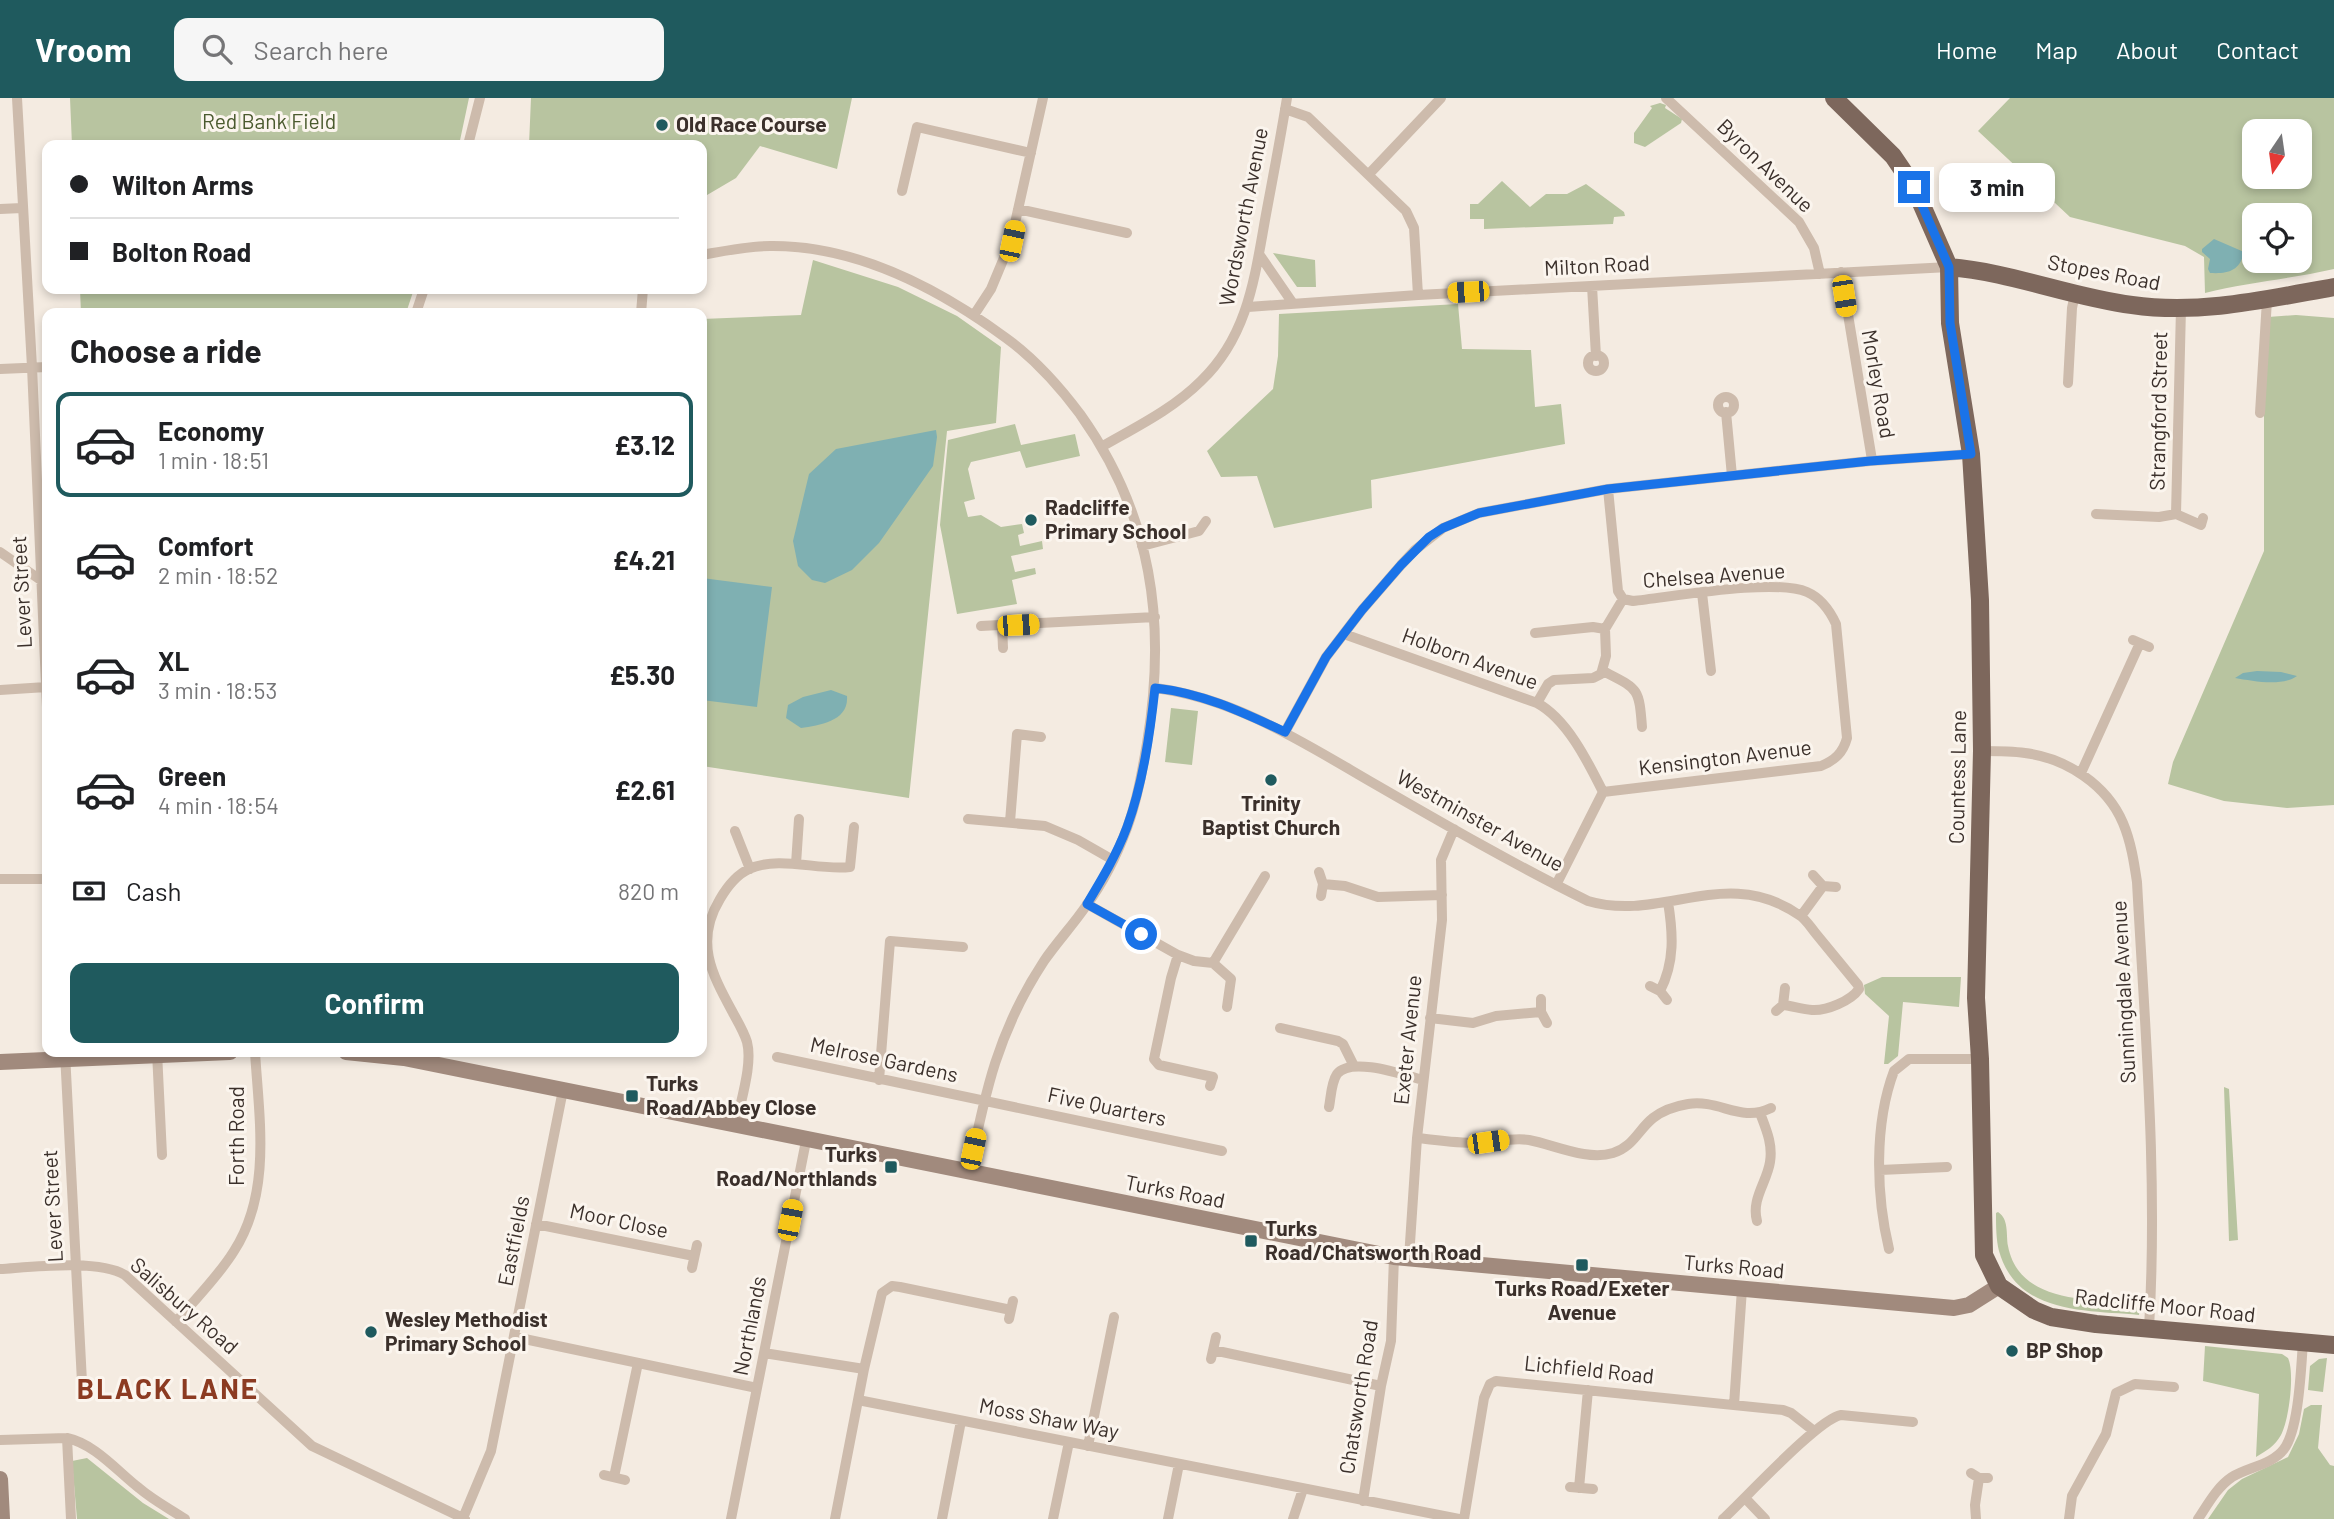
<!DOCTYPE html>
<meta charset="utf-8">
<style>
body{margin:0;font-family:Barlow,sans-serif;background:#f6f6f6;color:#202124;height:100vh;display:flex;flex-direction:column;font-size:26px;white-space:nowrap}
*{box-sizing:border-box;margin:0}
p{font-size:23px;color:#757577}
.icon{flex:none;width:38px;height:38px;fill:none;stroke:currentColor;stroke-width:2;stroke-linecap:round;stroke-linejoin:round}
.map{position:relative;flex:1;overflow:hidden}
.sheet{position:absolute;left:42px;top:210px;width:665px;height:749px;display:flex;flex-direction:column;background:#fff;border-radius:14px;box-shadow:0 4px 10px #0003}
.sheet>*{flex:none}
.top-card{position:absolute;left:42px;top:42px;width:665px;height:154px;border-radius:14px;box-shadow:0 4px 10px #0003;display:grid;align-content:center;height:154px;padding:0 28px;background:#fff}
.needle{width:46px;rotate:193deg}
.tools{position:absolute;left:2242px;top:21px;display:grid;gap:14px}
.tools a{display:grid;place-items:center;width:70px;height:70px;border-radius:14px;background:#fff;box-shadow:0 4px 10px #0003;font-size:35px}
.end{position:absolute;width:32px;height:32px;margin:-16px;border:9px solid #1a73e8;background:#fff;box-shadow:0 0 0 4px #fff}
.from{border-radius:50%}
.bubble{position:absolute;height:49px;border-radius:14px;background:#fff;box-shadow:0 4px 10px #0003;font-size:23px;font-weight:700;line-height:49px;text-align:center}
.car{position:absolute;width:21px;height:42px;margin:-21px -10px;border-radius:9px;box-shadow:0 0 5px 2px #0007;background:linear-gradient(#f5c518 24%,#345 0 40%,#f5c518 0 76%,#345 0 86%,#f5c518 0)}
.top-card b{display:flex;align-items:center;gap:24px;height:66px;font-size:26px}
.top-card b+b{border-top:2px solid #e0e0e0}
.top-card i{width:18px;height:18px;background:#202124}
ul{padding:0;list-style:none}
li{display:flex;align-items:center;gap:21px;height:105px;margin:0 14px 10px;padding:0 14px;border:4px solid transparent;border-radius:14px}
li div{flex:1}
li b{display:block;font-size:26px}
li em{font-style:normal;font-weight:700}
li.selected{border-color:#1f5a5e}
li>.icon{width:63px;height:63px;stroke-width:1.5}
h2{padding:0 28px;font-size:32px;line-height:84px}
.pay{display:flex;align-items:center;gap:18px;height:77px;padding:0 28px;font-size:26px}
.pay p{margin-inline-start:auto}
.button{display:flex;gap:14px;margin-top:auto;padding:14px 28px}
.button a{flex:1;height:80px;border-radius:14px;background:#1f5a5e;color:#fff;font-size:28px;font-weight:700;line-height:80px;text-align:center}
header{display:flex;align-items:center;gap:42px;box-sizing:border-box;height:98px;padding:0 35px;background:#1f5a5e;color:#fff}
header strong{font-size:33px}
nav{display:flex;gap:38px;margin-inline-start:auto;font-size:24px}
.search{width:490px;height:63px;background:#f6f6f6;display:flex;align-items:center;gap:18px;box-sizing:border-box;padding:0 24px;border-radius:14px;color:#757577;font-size:26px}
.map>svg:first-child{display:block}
.green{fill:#b8c4a0;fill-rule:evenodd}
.water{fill:#7fb0b2}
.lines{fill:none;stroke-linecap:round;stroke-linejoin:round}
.street{stroke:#cdbbac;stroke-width:10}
.secondary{stroke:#a18a7d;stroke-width:16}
.primary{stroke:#7d675c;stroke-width:18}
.route{stroke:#1a73e8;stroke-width:9}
.poi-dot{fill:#1f5a5e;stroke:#fbf5ee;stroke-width:2.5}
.labels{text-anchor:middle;stroke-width:6;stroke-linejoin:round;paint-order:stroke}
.park-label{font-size:21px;fill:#4a5a2e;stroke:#fbf5ee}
.poi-label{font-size:21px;font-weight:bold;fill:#3b302b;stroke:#fbf5ee;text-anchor:start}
.street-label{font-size:21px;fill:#3b302b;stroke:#fbf5ee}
.district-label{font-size:28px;font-weight:bold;letter-spacing:2px;fill:#8c3b22;stroke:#fbf5ee}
</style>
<header>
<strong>Vroom</strong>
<div class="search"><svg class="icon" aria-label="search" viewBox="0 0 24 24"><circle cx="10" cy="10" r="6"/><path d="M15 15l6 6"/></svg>Search here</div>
<nav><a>Home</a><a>Map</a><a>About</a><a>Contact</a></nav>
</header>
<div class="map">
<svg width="2334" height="1421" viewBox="0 0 2334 1421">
<rect width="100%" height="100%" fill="#f4ebe1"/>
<path class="green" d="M70,0H469L459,47H72Z
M531,0H852L837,71L760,48L736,80L702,100V47H529Z
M2010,0H2334V171C2291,181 2248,184 2205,195L2204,159L2185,148L2070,119L1978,33ZM2254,33H2300V79H2254ZM2254,117H2300V163H2254Z
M1660,5L1666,7L1665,10L1682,21L1681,25L1645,49L1634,45V35L1652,10L1650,8Z
M1502,83L1530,109L1546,96H1567L1586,86L1624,114L1625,118L1614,119L1613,126L1484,131V121H1470V106H1478Z
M1273,155L1315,162L1316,189H1297Z
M813,162L898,189L957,218L1001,249L996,325L947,333L909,700L702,668V221L801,217Z
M80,191H414L406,215H81Z
M1458,206L1462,251L1531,252L1535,309L1561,306L1565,346L1371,382L1372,410L1274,430L1257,378L1221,379L1207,353L1273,291L1278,258L1279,216Z
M2296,217L2334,220V707L2287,710L2224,703L2168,686L2173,664L2264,453V305L2268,219Z
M1015,326L1021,347L1075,336L1080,358L1026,370L1020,353L971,364L968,371L975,401L964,404L968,419L981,417L1001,429L1022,426L1024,435L1018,437L1020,448L1042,443L1043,451L1011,458L1015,474L1035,470L1036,476L1012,482L1017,506L957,516L940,427L948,342Z
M1171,610L1198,613L1192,667L1165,664Z
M1882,879H1961L1959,909L1903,904L1898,958L1888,966H1884L1889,918L1865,896L1864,887Z
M2224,989L2229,991L2238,1142L2229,1143Z
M1998,1114C2009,1121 2006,1136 2008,1148C2019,1206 2090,1201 2135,1205L2140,1210L2139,1217C2087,1212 2017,1217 1999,1153C1996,1141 1996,1127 1996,1115Z
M2205,1248L2282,1256L2288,1260C2295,1275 2289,1322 2281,1337C2275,1348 2266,1353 2256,1359L2259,1296L2203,1283Z
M2327,1260L2323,1294L2308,1292L2310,1268L2319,1261Z
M2311,1307H2322L2318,1350L2330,1367L2334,1368V1421H2208L2228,1392L2242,1381L2288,1359L2299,1336L2304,1311Z
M87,1360L143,1405L169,1421H77L72,1363Z"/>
<path class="water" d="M2214,141L2244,154C2240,173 2228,176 2210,175L2208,171L2210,161L2202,154V151Z
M936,332L937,339L933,368L879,445L852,472L825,485L812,482L798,468L793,443L809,376L836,351Z
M702,480L772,489L757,609L702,602Z
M2257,573L2281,574L2297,578C2282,589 2253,583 2235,580L2243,575Z
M831,592L847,598C849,623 820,627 801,630L786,620L788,607L803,599Z"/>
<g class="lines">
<path class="street" d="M17,0L32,269L47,609
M1666,0L1799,124L1814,150L1820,176
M1285,11L1308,19L1406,113L1414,130L1418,197
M468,47L480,0
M1369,76L1441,0
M902,93L917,29L1031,55
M0,111L22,110
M1018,111L1127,135
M1259,156L1292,204
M702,157C724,153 747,148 770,148C856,147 938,190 1006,240C1035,261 1059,288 1080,316C1152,417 1167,524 1147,645C1142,674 1137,703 1127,730C1117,757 1103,785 1086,808C1073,827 1057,844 1044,863C998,933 985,994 969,1074
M1841,174L1872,362
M1592,188L1596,258
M1248,209L1418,197L1949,169
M416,215L424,191
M641,215L643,191
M974,217L991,191L1011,143L1043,0
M1588 265a8 8 0 1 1 16 0a8 8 0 1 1-16 0Z
M0,271L47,269
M2068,285L2072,210L2075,196
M1718 307a8 8 0 1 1 16 0a8 8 0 1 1-16 0Z
M1726,314L1732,378
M2260,315L2267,202
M1103,348C1136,329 1173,311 1201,283C1250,236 1255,175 1267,111C1274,74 1281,37 1287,0
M2096,416L2159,419L2176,416L2201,427L2203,420
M2176,416L2181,210
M1142,448L1199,433L1206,423
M0,454L45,485
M1702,495L1711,573
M1002,527L1003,550
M981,528L1155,519
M1535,535L1593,529L1605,531
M1344,536L1537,605C1567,621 1588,664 1603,694L1556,787
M2133,542L2149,549
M1603,573C1638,591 1639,589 1642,629
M1155,590C1235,600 1304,645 1373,685C1444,726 1515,767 1588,803C1662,825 1726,766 1799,817C1806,821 1811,830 1817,837C1831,854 1844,870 1858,887L1859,891C1851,903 1826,913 1812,912C1802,911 1792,908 1783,907
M0,592L46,589
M1537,605L1548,586L1554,582L1593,580L1601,576L1606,558L1605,531L1623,501L1618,493L1608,391
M1285,634L1326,559L1362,512L1401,467L1415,452L1443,430L1479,415L1608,391L1870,363L1971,356
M1982,653C1996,653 2011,653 2025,655C2066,660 2107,687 2123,725C2131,744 2134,764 2137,784C2145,932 2158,1081 2149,1230
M2081,675L2140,545
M1603,694L1821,668C1835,662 1843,655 1847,640L1836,526C1830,513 1821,500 1807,494C1774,480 1672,499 1633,503L1623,501
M968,721L1045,728L1078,742L1113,762
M1010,724L1017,636L1041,639
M735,733L750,771
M796,766L799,721
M1319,774L1323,786L1321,798
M1813,777L1823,788L1836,789
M0,781H47
M1323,786L1345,788L1378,799L1442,797
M1087,806L1178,857L1194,863L1213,865L1265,778
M1801,818L1823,788
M1178,857L1171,880L1154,961L1159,967L1213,979L1210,988
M1213,865L1231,881L1227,909
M1650,888L1660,893L1667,902
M1660,893C1675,864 1673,835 1668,804
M1541,901V914L1547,925
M1776,913L1783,907L1785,890
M1430,920L1473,925L1496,918L1541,914
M1280,930L1338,943L1343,946L1354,968
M157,954L162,1057
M65,955L82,1284
M777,959L1222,1053
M879,982L890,843L963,849
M1329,1009C1331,999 1331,985 1337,976C1351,958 1404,977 1423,982
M736,1028C740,1004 753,967 747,944C744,934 738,924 733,915C712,876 694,844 720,801C727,789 736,777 749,771C781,757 817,773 850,769L854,729
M1417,1040C1436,1042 1456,1045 1476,1045C1494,1045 1511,1039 1529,1042C1555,1047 1587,1063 1613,1055C1633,1049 1638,1032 1653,1020C1662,1013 1676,1008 1688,1006C1720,1001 1740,1025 1771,1010
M1880,1072L1947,1069
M1757,1123C1751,1101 1767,1084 1770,1064C1773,1046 1766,1031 1760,1015
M536,1126L694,1158
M1889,1151C1876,1097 1874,1026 1894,973L1909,961H1980
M1409,1160L1417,1040L1442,822L1441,762L1454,731
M692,1170L697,1147
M0,1171C32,1169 98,1161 125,1177L312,1348L465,1421
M1009,1221L1013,1203
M176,1224C195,1201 218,1179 234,1153C272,1094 259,1020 255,954
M515,1239L757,1290
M1213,1252L1381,1288
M764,1255L864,1271
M1211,1261L1216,1239
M858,1302L1459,1421
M1734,1307L1742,1191
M67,1340L71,1421
M0,1342L67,1340C95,1346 117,1373 139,1390C153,1402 170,1411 185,1421
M1088,1348L1114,1219
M1971,1375L1979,1380H1988
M604,1377L625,1382
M614,1379L638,1265
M1570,1389L1593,1391
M1579,1390L1588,1292
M1745,1400L1765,1421
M1363,1403L1381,1288L1391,1243L1394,1159
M463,1420L491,1353L563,992
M731,1421L806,1043
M835,1421L864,1271L882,1195L892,1188L900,1189L1011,1212
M942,1421L961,1323
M1053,1421L1069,1344
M1168,1421L1179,1366
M1293,1421L1303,1391
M1464,1421L1484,1300L1490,1286L1496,1283L1783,1312L1791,1315L1814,1333
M1723,1421C1745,1401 1818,1321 1841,1317L1913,1324
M1976,1421L1975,1407L1979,1380
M2069,1421L2072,1398L2106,1336L2116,1295L2135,1286L2174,1289
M2198,1421C2208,1406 2217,1389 2232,1379C2248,1369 2272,1367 2284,1351C2299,1331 2301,1270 2303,1244"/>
<path class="secondary" d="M346,954L404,960L1394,1159L1954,1210L1969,1207L1999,1188
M0,964L230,954
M0,1381L2,1421"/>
<path class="primary" d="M1834,0L1893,58L1914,89L1949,169L1950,225L1971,356L1980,502L1982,653L1976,900L1980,961L1984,1157L1999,1188L2034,1212L2051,1219L2096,1226L2334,1247
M1949,169C2011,174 2070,199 2132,207C2200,217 2267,201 2334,189"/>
</g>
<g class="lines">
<path class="route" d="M1141,836L1087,806C1102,781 1117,756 1127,729C1143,685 1150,636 1155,590C1202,595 1242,614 1285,634L1326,559L1362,512L1401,467L1429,439L1443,430L1479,415L1608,391L1870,363L1971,356L1950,225L1949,169L1914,89"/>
</g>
<g class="poi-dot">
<circle cx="662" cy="27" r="7"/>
<circle cx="1031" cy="422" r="7"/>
<circle cx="1271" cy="682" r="7"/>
<rect x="625" y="991" width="14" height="14" rx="3.5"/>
<rect x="884" y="1062" width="14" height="14" rx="3.5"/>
<rect x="1244" y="1136" width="14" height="14" rx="3.5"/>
<rect x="1575" y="1160" width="14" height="14" rx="3.5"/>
<circle cx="371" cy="1234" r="7"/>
<circle cx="2012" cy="1253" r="7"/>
</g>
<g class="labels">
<g class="park-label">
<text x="269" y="31">Red Bank Field</text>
</g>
<g class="poi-label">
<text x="676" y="34">Old Race Course</text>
<text x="1045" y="417">Radcliffe<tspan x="1045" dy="24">Primary School</tspan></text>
<text x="1271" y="713" text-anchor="middle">Trinity<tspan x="1271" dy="24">Baptist Church</tspan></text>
<text x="646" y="993">Turks<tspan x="646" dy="24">Road/Abbey Close</tspan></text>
<text x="877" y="1064" text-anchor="end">Turks<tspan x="877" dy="24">Road/Northlands</tspan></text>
<text x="1265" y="1138">Turks<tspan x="1265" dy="24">Road/Chatsworth Road</tspan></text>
<text x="1582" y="1198" text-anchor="middle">Turks Road/Exeter<tspan x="1582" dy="24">Avenue</tspan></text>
<text x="385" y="1229">Wesley Methodist<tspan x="385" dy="24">Primary School</tspan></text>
<text x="2026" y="1260">BP Shop</text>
</g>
<g class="street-label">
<text transform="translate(1765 68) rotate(44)" y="7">Byron Avenue</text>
<text transform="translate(1244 119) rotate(-79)" y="7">Wordsworth Avenue</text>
<text transform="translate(1597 168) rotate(-3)" y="7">Milton Road</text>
<text transform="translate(2104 175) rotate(11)" y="7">Stopes Road</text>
<text transform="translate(1878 286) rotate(80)" y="7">Morley Road</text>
<text transform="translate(2159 313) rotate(-89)" y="7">Strangford Street</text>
<text transform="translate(1714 478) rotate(-4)" y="7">Chelsea Avenue</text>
<text transform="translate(22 494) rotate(-93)" y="7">Lever Street</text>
<text transform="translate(1470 561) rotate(20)" y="7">Holborn Avenue</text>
<text transform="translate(1725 660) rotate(-7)" y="7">Kensington Avenue</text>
<text transform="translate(1958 679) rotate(-89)" y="7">Countess Lane</text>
<text transform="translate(1480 723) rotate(29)" y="7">Westminster Avenue</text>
<text transform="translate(2124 894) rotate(-93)" y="7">Sunningdale Avenue</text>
<text transform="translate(1408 942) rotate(-84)" y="7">Exeter Avenue</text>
<text transform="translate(884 962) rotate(12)" y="7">Melrose Gardens</text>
<text transform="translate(1107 1009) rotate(12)" y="7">Five Quarters</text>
<text transform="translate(237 1038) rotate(-90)" y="7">Forth Road</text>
<text transform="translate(1175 1094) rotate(11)" y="7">Turks Road</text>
<text transform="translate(53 1108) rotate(-93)" y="7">Lever Street</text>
<text transform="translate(619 1123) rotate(12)" y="7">Moor Close</text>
<text transform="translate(514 1143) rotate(-79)" y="7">Eastfields</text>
<text transform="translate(1734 1169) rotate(5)" y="7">Turks Road</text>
<text transform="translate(184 1208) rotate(41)" y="7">Salisbury Road</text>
<text transform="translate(2165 1208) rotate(6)" y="7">Radcliffe Moor Road</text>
<text transform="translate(750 1228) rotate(-79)" y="7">Northlands</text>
<text transform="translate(1589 1272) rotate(6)" y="7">Lichfield Road</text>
<text transform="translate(1359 1299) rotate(-81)" y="7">Chatsworth Road</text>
<text transform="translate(1049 1321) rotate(11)" y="7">Moss Shaw Way</text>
</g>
<g class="district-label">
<text x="168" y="1301">BLACK LANE</text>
</g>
</g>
</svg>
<div class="tools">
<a><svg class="needle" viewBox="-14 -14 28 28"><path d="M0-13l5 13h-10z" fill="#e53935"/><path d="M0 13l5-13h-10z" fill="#757577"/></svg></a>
<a><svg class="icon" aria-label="locate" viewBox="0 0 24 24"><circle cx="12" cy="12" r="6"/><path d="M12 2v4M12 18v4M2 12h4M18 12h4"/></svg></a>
</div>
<i class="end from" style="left:1141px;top:836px"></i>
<i class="end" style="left:1914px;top:89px"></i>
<div class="bubble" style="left:1939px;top:65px;width:116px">3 min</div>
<i class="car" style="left:1012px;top:143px;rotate:12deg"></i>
<i class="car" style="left:1468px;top:194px;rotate:267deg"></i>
<i class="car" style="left:1844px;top:198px;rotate:171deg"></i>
<i class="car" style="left:1018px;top:527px;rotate:87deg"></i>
<i class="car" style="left:1488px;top:1044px;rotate:82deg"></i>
<i class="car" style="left:973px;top:1051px;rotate:12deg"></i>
<i class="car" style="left:790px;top:1122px;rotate:11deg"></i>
<div class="top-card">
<b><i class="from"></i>Wilton Arms</b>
<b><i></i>Bolton Road</b>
</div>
<section class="sheet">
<h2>Choose a ride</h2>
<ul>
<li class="selected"><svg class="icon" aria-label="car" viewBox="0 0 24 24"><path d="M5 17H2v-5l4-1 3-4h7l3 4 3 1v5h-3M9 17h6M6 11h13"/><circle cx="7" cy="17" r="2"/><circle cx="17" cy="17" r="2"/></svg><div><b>Economy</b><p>1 min · 18:51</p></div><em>£3.12</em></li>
<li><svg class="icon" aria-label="car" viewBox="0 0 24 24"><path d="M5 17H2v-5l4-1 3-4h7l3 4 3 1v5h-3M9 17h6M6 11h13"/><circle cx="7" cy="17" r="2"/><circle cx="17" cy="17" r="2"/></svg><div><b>Comfort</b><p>2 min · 18:52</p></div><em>£4.21</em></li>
<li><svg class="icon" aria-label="car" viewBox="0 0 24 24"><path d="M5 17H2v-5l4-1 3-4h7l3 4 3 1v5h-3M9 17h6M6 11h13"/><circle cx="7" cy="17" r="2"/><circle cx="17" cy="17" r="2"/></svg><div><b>XL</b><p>3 min · 18:53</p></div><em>£5.30</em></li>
<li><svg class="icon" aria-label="car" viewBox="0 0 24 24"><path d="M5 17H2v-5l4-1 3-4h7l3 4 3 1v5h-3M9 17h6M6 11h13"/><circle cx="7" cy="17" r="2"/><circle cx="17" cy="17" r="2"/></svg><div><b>Green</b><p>4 min · 18:54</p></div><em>£2.61</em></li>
</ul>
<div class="pay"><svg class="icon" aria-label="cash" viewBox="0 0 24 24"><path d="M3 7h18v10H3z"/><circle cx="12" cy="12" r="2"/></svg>Cash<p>820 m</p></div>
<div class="button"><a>Confirm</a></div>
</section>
</div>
